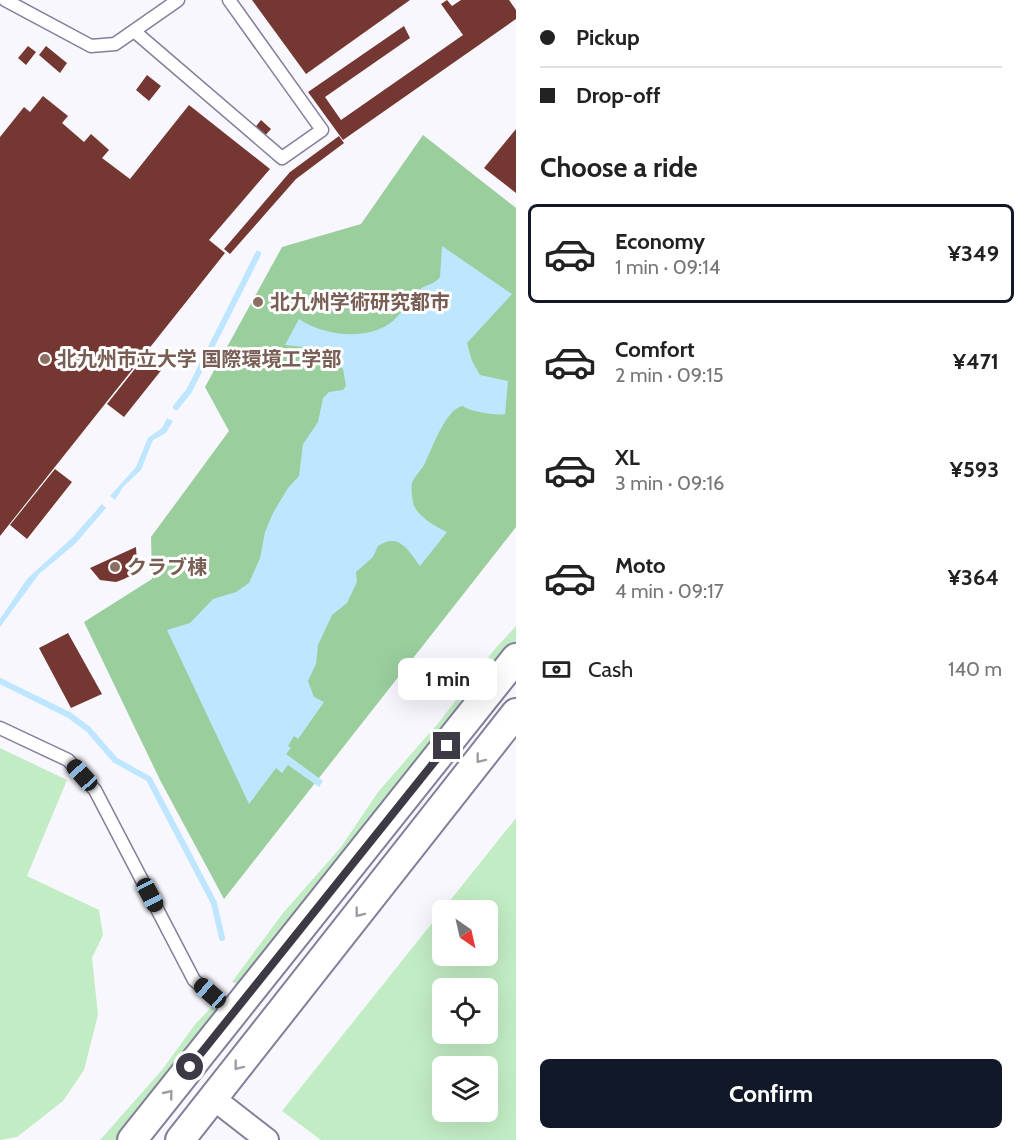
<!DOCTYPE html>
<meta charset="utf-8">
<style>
body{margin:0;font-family:Cabin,"Noto Sans JP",sans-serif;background:#f6f6f6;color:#222;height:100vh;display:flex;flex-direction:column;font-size:22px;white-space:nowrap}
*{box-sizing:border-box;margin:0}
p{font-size:20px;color:#767676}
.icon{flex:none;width:33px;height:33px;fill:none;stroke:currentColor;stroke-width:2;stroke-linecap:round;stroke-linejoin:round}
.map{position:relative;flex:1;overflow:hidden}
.drawer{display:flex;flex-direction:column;background:#fff;width:510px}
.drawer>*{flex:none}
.guide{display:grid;align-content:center;height:132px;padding:0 24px;background:#fff}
.needle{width:39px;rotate:146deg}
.buttons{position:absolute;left:432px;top:900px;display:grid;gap:12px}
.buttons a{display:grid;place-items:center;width:66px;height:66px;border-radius:9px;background:#fff;box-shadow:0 6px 24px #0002;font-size:30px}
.end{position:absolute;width:27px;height:27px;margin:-14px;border:8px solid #3d3a46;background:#fff;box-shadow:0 0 0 3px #fff}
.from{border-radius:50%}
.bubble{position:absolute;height:42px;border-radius:9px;background:#fff;box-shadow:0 6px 24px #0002;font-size:20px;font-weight:700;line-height:42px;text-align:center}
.car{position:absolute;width:18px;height:36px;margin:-18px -9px;border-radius:8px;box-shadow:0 0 4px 2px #0007;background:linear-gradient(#222 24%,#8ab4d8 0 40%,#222 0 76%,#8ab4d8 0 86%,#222 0)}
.guide b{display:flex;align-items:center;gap:21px;height:57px;font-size:22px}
.guide b+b{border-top:2px solid #e0e0e0}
.guide i{width:15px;height:15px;background:#222}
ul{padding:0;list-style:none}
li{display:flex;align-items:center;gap:18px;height:99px;margin:0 12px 9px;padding:0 12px;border:3px solid transparent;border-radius:9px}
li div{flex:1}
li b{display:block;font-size:22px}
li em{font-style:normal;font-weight:700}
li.selected{border-color:#111827}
li>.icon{width:54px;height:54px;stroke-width:1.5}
h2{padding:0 24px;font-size:27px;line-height:72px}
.pay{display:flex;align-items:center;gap:15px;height:66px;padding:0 24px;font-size:22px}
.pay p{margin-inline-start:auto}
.button{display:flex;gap:12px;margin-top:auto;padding:12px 24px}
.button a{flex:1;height:69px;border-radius:9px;background:#111827;color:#fff;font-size:24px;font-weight:700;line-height:69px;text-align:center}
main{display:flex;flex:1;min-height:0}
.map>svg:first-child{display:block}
.green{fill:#c2edc4;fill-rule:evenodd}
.forest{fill:#9ace9d}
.water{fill:#bee6fe}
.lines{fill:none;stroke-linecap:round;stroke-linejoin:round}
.stream{stroke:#bee6fe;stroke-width:6}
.building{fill:#753732}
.service-casing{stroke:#857e9a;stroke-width:15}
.minor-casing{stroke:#857e9a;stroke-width:26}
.tertiary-casing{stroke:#857e9a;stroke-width:32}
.service{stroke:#fff;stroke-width:12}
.minor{stroke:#fff;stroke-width:22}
.tertiary{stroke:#fff;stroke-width:28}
.oneway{stroke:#9e9ca2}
.route{stroke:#3d3a46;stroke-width:8}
.education-dot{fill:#8d6e63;stroke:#fff;stroke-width:2}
.labels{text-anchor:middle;stroke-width:6;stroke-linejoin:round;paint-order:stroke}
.education-label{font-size:20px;font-weight:bold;fill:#785e54;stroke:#fff;text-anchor:start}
</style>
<main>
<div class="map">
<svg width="516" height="1140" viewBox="0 0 516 1140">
<rect width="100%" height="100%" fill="#f8f7fd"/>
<path class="green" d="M516,626V643L300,913L239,984L232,982L283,913L341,847L378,792L440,721L494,650Z
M0,748L67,780L27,876L99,910L103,935L92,958L98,1015L84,1070L63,1101L17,1137L0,1140Z
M516,818V1140H321L282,1111ZM442,910H488V956H442ZM442,988H488V1034H442ZM442,1066H488V1112H442Z
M221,998L224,1008L119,1140H100L162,1070L196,1023Z"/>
<path class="forest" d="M423,135L516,208V527L224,899L160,780L84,622L152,579L151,537L229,431L205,387L282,247L361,224Z"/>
<path class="water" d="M442,246L512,294L467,343L472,361L480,375L508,381L505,414C498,416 467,411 463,406C446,408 432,449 425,463C422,470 415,475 412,483C411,488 412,496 413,502C415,515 436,527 447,532L420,566C408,550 399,532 378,546L373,557L356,572L357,582L347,603L332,615L318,645L316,664L308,681L314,697L324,702L298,739L294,736L288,746L291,748L286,754L323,781L319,787L288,765L282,773L276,768L249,804L167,630L190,623L213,599L236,592L249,583L260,558L265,532L273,513L288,488L299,476L303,444L318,422L323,398L329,392L343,390L346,386L343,369C323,348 313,348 285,345L299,319C322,335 364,341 389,324C401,316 407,302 417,292C424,284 433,286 440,277Z
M167,418L173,421L166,433L153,440L141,470L123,487L115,500L110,496L136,467L148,438L162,428Z
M102,504L106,508L75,544L39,574L0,627V619L27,579L73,537Z"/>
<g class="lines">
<path class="stream" d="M176,407L189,391L258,254
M0,681L69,715L88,729L115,760L149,779L214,903L222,938"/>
</g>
<path class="building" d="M252,0H410L306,74Z
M447,0L452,6L461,0H509L516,10V19L343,140L308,92L404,26L410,38L325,97L341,120L463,35L441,4Z
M28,46L36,52L26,65L18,58Z
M46,46L67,63L60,73L39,55Z
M147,75L161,86L149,101L136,90Z
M43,96L68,116L62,123L84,142L91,134L109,150L102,158L130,179L189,105L270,169L209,240L225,253L0,536V137L24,107L30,112Z
M261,120L271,129L263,138L253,130Z
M516,129V193L484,168Z
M339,136L344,143L296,179L230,254L224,249L290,172Z
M146,355L163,368L124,417L107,404Z
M55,469L72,482L27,539L10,525Z
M136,547L137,564L130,576L124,579L116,582L100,580L90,568Z
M68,633L102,694L71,708L39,648Z"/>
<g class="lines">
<defs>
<path id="service" d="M5,0L91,46L115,44L178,0
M134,31L282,158L322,130L229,0
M0,728L68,760L95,790L194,980L233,1013"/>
<path id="minor" d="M213,1098L267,1140"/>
<path id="tertiary" d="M132,1140L516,658
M180,1140L516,713"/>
</defs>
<use href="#service" class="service-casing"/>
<use href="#minor" class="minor-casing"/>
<use href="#tertiary" class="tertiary-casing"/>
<use href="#service" class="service"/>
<use href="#minor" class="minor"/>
<use href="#tertiary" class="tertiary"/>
</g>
<defs><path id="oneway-chevron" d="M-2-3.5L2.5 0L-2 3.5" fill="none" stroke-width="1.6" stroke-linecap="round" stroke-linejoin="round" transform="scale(1.5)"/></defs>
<g class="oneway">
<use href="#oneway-chevron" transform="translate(480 759) rotate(128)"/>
<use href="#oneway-chevron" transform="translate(359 913) rotate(128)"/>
<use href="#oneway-chevron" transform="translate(238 1066) rotate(128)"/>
<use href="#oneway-chevron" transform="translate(169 1094) rotate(-51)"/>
</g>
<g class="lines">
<path class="route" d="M190,1067L447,746"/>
</g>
<g class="education-dot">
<circle cx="258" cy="302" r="6"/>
<circle cx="45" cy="359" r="6"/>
<circle cx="115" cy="567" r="6"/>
</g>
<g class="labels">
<g class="education-label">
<text x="270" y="309">北九州学術研究都市</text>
<text x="57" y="366">北九州市立大学 国際環境工学部</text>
<text x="127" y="574">クラブ棟</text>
</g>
</g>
</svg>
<div class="buttons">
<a><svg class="needle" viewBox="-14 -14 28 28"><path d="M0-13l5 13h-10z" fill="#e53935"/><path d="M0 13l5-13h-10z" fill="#767676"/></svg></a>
<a><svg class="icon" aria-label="locate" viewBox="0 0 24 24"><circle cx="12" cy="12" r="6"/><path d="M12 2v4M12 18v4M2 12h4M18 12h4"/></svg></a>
<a><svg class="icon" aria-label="layers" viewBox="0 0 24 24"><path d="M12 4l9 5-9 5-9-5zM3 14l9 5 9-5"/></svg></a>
</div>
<i class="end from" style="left:190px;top:1067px"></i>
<i class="end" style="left:447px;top:746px"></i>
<div class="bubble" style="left:398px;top:658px;width:99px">1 min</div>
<i class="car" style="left:82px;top:775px;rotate:318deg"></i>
<i class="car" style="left:150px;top:895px;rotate:152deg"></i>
<i class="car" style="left:210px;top:993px;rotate:311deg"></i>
</div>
<section class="drawer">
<div class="guide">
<b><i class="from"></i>Pickup</b>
<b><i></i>Drop-off</b>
</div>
<h2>Choose a ride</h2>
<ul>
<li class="selected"><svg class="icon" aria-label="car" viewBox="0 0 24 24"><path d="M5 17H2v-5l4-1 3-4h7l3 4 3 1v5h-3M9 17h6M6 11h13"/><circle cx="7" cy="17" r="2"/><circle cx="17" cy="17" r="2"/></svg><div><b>Economy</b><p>1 min · 09:14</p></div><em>¥349</em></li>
<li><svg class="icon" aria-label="car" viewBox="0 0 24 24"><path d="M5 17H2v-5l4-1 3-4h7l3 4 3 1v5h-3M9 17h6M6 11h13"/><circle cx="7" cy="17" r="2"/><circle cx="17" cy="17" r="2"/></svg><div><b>Comfort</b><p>2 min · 09:15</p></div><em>¥471</em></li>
<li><svg class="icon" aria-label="car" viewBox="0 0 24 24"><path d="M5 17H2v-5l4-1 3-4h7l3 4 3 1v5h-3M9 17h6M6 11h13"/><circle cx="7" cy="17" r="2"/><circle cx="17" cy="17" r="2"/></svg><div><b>XL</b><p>3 min · 09:16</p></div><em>¥593</em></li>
<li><svg class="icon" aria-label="car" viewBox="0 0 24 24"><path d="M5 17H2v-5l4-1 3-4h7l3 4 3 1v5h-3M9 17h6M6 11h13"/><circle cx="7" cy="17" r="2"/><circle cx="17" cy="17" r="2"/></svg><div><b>Moto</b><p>4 min · 09:17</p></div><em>¥364</em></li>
</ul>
<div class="pay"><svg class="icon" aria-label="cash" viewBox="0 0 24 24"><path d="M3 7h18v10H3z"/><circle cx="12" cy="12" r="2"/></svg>Cash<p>140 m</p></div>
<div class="button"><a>Confirm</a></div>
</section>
</main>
